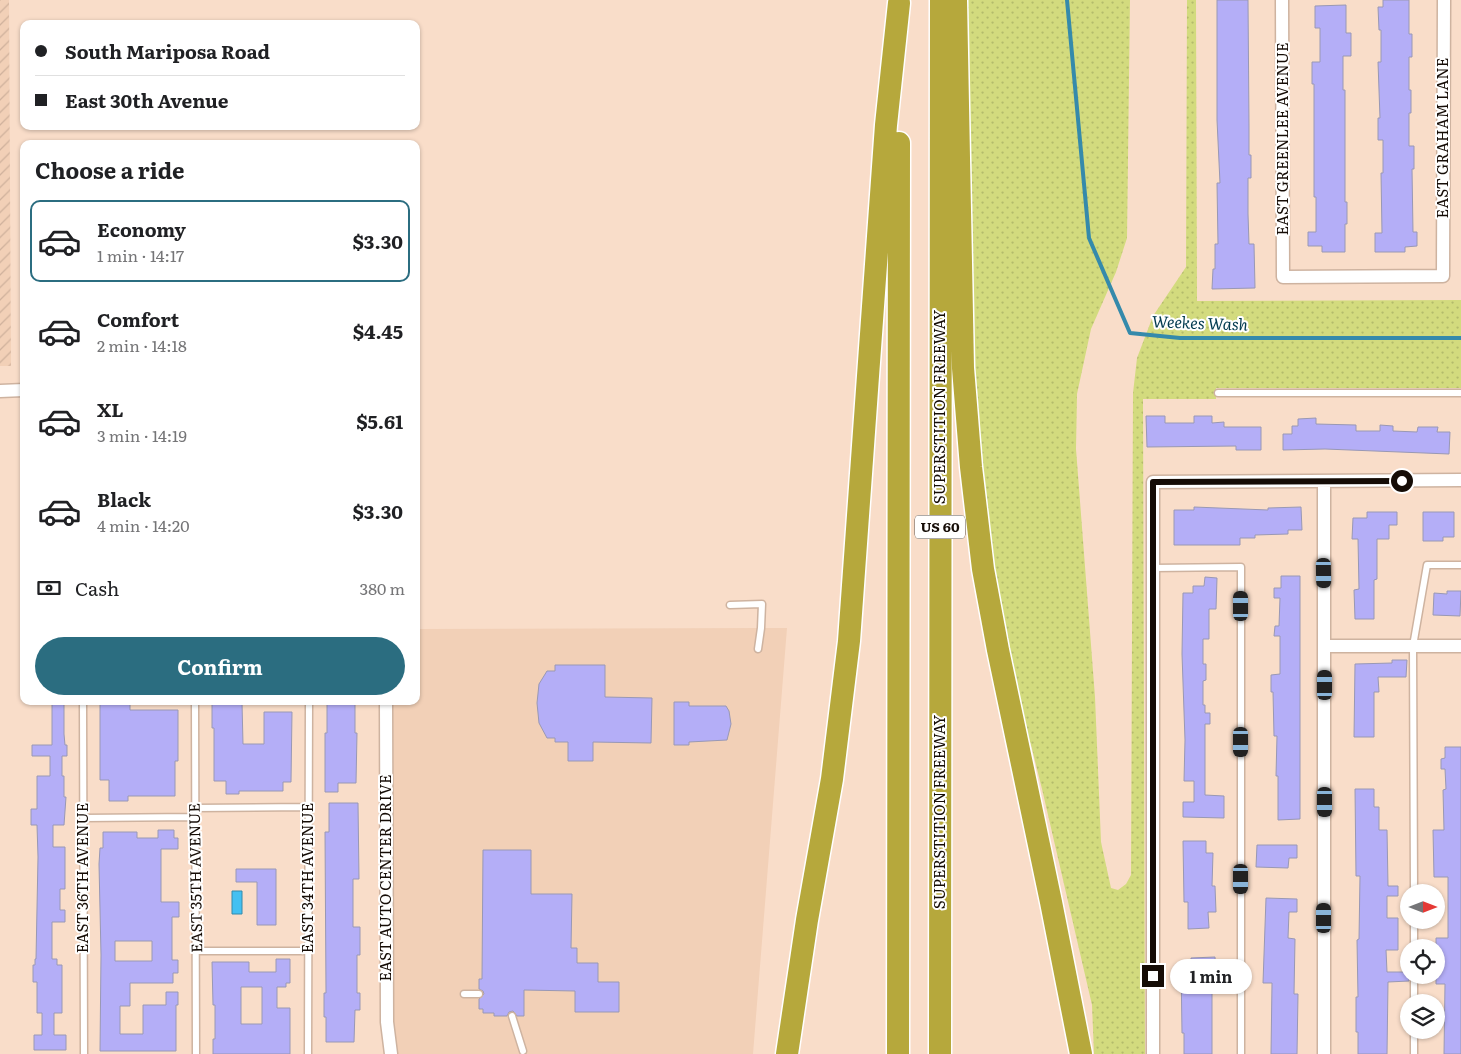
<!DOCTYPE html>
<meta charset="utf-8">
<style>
body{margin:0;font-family:Literata,serif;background:#f6f6f6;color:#202124;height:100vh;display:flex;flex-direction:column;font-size:19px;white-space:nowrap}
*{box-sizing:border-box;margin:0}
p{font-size:16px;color:#757577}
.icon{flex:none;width:28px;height:28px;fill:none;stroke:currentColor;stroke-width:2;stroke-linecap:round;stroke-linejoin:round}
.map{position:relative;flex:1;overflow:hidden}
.drawer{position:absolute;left:20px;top:140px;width:400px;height:565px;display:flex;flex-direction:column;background:#fff;border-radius:10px;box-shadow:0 1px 4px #0004}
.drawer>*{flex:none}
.banner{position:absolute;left:20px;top:20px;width:400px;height:110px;border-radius:10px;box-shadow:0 1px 4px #0004;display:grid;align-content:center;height:110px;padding:0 15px;background:#fff}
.needle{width:32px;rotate:90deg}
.fabs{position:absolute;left:1400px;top:884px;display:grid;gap:10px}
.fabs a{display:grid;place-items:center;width:45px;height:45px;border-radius:50%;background:#fff;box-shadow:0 1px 4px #0004;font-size:25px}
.end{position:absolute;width:22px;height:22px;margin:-11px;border:6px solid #150c06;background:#fff;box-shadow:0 0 0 2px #fff}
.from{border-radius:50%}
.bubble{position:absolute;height:35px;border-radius:18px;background:#fff;box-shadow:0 1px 4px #0004;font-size:16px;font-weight:700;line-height:35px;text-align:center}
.car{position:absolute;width:15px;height:30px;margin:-15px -8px;border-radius:6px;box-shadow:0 0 4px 1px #0007;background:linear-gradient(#222 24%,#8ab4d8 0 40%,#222 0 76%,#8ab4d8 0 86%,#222 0)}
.banner b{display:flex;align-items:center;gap:18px;height:48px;font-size:19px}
.banner b+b{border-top:1px solid #e0e0e0}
.banner i{width:12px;height:12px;background:#202124}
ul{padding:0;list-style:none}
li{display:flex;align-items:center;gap:15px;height:82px;margin:0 10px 8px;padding:0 5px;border:2px solid transparent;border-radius:10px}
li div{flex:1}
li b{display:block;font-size:19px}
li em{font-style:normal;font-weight:700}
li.selected{border-color:#2b6d80}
li>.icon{width:45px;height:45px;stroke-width:1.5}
h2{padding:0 15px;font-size:22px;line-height:60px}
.pay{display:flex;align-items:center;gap:12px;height:55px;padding:0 15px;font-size:19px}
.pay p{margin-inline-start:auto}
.cta{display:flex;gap:10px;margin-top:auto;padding:10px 15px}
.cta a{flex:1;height:58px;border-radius:30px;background:#2b6d80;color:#fff;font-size:20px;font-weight:700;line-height:58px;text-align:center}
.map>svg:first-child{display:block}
.built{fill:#f2d0b7}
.industrial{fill:url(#industrial-furrows)}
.grass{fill:url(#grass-dots)}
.water{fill:#43c0f2;stroke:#358aab}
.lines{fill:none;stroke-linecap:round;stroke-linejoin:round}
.stream{stroke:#358aab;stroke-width:4}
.building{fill:#b4aef7;stroke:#9998b4;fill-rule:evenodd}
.lane-casing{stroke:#ceb3a0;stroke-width:9}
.street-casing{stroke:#ceb3a0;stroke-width:15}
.highway-casing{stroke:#fff;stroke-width:25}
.lane{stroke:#fff;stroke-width:6}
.street{stroke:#fff;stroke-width:12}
.highway{stroke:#b6a83c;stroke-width:22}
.route{stroke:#150c06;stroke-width:6}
.labels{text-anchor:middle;stroke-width:4;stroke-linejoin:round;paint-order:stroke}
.shield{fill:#fff;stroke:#5b5551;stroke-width:1}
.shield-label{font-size:14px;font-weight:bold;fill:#150c06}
.street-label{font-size:15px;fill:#150c06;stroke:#fff}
.water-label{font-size:16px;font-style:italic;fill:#033b50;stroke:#fff}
</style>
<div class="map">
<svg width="1461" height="1054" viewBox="0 0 1461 1054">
<defs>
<pattern id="industrial-furrows" width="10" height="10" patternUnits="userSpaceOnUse" patternTransform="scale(1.25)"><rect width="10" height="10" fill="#f2d0b7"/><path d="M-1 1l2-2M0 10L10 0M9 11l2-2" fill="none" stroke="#cfb19c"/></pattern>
<pattern id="grass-dots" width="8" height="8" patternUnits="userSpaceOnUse" patternTransform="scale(1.25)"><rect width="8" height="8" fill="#d3db7e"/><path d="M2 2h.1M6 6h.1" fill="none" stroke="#b4bb6b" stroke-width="1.8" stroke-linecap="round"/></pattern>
</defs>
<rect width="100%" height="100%" fill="#f9ddc9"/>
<path class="built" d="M787,628L753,1054H391L386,701H416V629Z"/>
<path class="industrial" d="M0,0H9L11,366H0Z"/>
<path class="grass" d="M964,0H1130L1127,238L1116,272L1091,329L1077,394L1076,449L1095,697L1101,842L1111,888L1118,890L1126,884L1131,875L1133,393L1137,358L1153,316L1186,267L1187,0H1196L1197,301L1461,300V388H1216V399H1143L1145,1054H1094L1092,1005L1042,789L1031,745L1020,713L1002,619L983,491L973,371Z"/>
<path class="water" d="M232,891H242V914H232Z"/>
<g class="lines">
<path class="stream" d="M1067,0L1089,238L1130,333L1180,338H1461"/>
</g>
<path class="building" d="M1217,0H1248L1249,126V155H1251V178H1248V214L1249,244H1254L1255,288L1212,289L1213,269H1215V244H1218L1217,183H1220L1217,120Z
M1383,0H1409V34H1412V57H1409V90H1411V113H1409V146H1414V169H1412L1413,232H1417V246L1405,247V252H1375V233H1382L1381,173H1383V140H1378V118H1380L1378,62H1381V30H1379L1378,7H1383Z
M1346,5V33H1351V56H1343V90H1345V202H1347V224H1345V252H1322V246H1308V232H1316V197H1314V84H1312V62H1320V28H1315V6Z
M1146,416H1165V423H1194V416H1212V423L1224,422V427H1261V450H1236V446L1147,447Z
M1316,418V424L1356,425V431H1380V425L1393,426V431L1417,432L1418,427H1438L1437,432H1450L1449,454L1325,449L1283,450V434H1292V426H1298V419Z
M1194,507L1268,510V508L1301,507L1302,530H1288V534L1255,535V538H1240V545H1174V510H1194Z
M1367,512H1397V525H1389V539H1377V579L1374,580V619H1355L1354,590L1359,589L1358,539H1352L1353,518H1367Z
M1423,512H1454V537H1443V541H1423Z
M1281,576H1300V819L1278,820V776H1276L1277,736H1274L1273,692H1271V675L1280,674V636H1274L1275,626H1279L1280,598H1274V588H1281Z
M1205,577L1217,578L1216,609H1209V639H1203V664H1206V680L1203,681V705H1205V713H1210V724H1205V795L1224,796V818L1183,817V802H1194V781H1184L1185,740L1182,654L1183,593H1193V586H1204Z
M1447,591H1461L1460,616L1433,615L1434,593L1447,594Z
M1392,660H1407L1406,677H1378L1379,692H1374V737H1354L1355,664L1392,663Z
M555,665H605V697L652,698L651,743L593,742V761H568V742H555V738H547L539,723L537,703L539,684L547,671H555Z
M674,702H689V706H726L729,711L731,724L727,740L689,742V745H674Z
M52,703H64V734L65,745H67V756H62V776H64V797H66L64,825H53V847H65V889H60V910H65V922H52V959H57V965H62V1013H54V1035H66V1050H34V1035H42V1013H37V982H33V965H35V959H36L38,857L37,825H31V809H37V776H50V756H32V745H52Z
M100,703H130V710H178V761H175V796H128V801H109V780H100Z
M212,703H242L243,744H264V712H292L291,782H283V791H239V794H226V781H214V728H212Z
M327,703H355V733H357L356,783H338V792H325V733H327Z
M1445,747H1461V1054H1444L1445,984H1436V938H1448V877H1434L1433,830H1444L1443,790L1446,789L1445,769H1441V759L1445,758Z
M1355,789H1374V807H1379V830H1387L1388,886H1398V896H1387V918H1398V950H1386L1387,972H1409V981L1388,982L1387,1054H1358V1032H1356V997H1358L1357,940L1359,939L1360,876H1356Z
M329,803H358L359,879H353V927H360V955H357V993H360V1010H355L354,1042H326V1017H324V993H326L325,832H329Z
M158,830H174V838H178V849H161V902H179V917H172V960H178V973H173V983H130V1006H120V1034H143V1005H166V992H178V1005H176V1051H100L101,955L99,864L100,848H103V832H137V838H158ZM115,941H152V961H115Z
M1183,841H1206V853H1213L1212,886H1215L1216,912H1208L1209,928L1188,929V902H1184Z
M1257,845H1297V858H1289L1288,868L1256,867Z
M483,850H531V894H572L571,948H577V963H598V982H619V1012H575V991L524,990V1016H517L513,1011L509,1012L507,1016H494V1013H483V1009H479V999L484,994L483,991L479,989V979H482Z
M236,869H276V925H257V882H236Z
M1266,898L1297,899V912H1289L1288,938L1295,939L1294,994H1298L1297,1054H1271L1272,983H1263Z
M1215,957L1216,980H1212V1054H1184V1033H1182L1181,964H1191V958Z
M276,959H290V983H286V987H277V1008H290V1054H213V1039H215V1005H213L212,962H249V972H276ZM241,987H262V1024H241Z"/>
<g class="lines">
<defs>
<path id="lane" d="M1218,393H1461
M1153,568L1241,567V1054
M730,605L762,604L761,628L758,649
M83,701L84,1054
M195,701L196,1054
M195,808L308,807
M83,818L195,817
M1414,892L1413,646L1427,565H1461
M1414,920V948
M197,951H308
M1414,975V1002
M464,994H479
M512,1016L523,1051
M1414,1030V1054
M308,1054L309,701"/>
<path id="street" d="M1282,0L1283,277L1443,276L1444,0
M0,391L24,390
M1324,481V1054
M1325,646H1461
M386,701L387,1022L391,1054
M1153,1054V482L1461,480"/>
<path id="highway" d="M956,0L963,368L971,467L983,569L998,650L1051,902L1081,1054
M787,1054L807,920L832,779L849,641L886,125L899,3
M898,1054L899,143
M940,1054L941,0"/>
</defs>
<use href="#lane" class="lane-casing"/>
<use href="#street" class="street-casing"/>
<use href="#highway" class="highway-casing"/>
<use href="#lane" class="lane"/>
<use href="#street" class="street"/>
<use href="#highway" class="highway"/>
</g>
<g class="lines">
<path class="route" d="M1153,976V482L1402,481"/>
</g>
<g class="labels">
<rect class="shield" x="915" y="515.5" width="50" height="23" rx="4"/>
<g class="shield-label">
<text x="940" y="532">US 60</text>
</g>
<g class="street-label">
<text transform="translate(1443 138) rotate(-90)" y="5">EAST GRAHAM LANE</text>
<text transform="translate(1283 139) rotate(-90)" y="5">EAST GREENLEE AVENUE</text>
<text transform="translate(940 407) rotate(-90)" y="5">SUPERSTITION FREEWAY</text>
<text transform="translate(940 812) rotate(-90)" y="5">SUPERSTITION FREEWAY</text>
<text transform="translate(83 878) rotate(-90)" y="5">EAST 36TH AVENUE</text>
<text transform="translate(196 878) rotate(-91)" y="5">EAST 35TH AVENUE</text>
<text transform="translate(308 878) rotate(-90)" y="5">EAST 34TH AVENUE</text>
<text transform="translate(386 878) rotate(-90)" y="5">EAST AUTO CENTER DRIVE</text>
</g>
<g class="water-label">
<text transform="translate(1200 323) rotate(2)" y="6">Weekes Wash</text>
</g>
</g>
</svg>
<div class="fabs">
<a><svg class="needle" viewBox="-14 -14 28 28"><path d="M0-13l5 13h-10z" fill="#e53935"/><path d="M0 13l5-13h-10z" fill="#757577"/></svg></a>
<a><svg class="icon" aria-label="locate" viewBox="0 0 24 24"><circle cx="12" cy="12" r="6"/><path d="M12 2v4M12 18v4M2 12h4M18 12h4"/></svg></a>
<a><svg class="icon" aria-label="layers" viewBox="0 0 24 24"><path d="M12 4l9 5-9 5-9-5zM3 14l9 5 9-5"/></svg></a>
</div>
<i class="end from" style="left:1402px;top:481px"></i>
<i class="end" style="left:1153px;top:976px"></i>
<div class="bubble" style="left:1170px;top:959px;width:82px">1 min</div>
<i class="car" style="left:1324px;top:573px;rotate:179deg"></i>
<i class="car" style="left:1241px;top:606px;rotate:0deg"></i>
<i class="car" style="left:1325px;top:685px;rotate:0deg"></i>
<i class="car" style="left:1241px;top:742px;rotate:180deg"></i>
<i class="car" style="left:1325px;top:802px;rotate:180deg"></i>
<i class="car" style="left:1241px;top:879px;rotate:180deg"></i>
<i class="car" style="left:1324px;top:918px;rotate:0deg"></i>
<div class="banner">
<b><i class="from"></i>South Mariposa Road</b>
<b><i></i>East 30th Avenue</b>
</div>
<section class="drawer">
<h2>Choose a ride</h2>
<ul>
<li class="selected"><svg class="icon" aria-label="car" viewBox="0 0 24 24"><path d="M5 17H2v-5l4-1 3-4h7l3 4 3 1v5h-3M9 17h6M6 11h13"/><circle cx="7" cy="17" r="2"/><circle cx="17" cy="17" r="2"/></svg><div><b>Economy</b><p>1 min · 14:17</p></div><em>$3.30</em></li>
<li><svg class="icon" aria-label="car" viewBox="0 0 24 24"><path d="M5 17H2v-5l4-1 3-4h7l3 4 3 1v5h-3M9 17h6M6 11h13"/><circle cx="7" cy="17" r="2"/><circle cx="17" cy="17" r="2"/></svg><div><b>Comfort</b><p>2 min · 14:18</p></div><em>$4.45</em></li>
<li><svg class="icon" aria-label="car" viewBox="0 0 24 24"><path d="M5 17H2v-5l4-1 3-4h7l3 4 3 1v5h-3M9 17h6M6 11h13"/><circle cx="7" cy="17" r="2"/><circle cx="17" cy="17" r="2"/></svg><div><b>XL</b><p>3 min · 14:19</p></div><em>$5.61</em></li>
<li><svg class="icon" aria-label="car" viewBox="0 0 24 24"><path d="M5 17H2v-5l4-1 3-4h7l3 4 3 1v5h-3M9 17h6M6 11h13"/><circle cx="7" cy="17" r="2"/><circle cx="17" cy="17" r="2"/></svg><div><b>Black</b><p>4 min · 14:20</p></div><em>$3.30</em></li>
</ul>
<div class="pay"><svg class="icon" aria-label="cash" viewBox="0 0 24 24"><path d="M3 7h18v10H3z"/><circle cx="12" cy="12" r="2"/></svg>Cash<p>380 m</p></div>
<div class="cta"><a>Confirm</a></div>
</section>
</div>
